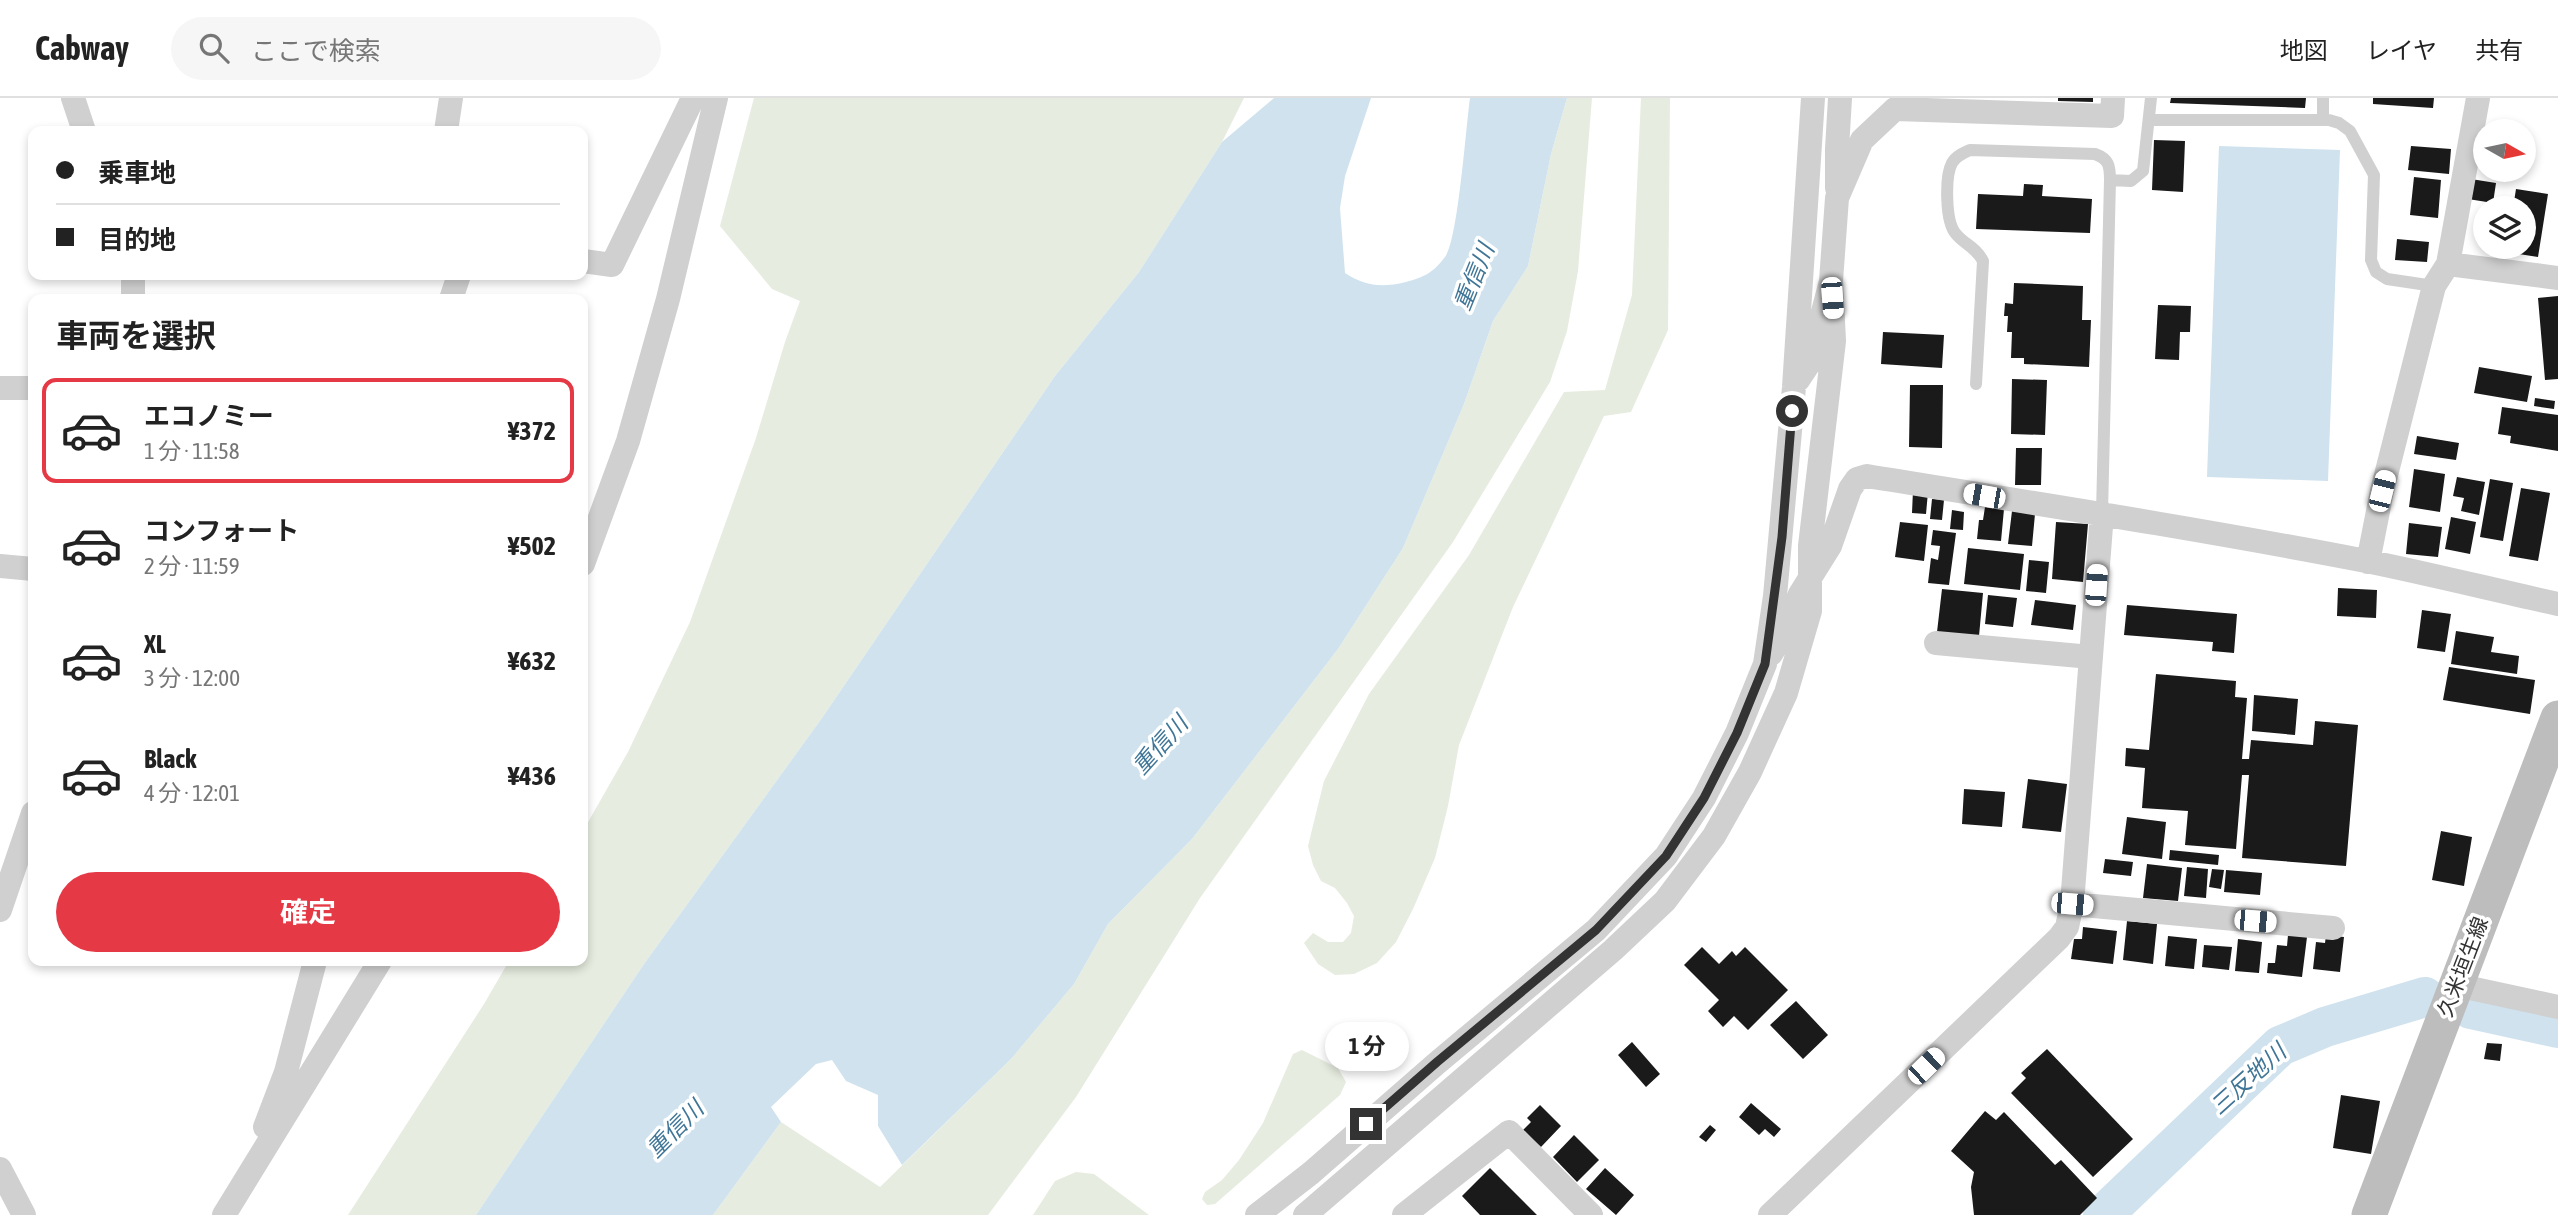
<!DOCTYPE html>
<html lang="ja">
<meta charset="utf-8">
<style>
body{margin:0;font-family:"Asap Condensed","Noto Sans JP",sans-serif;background:#f6f6f6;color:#222;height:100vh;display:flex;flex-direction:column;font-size:26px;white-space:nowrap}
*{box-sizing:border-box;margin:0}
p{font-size:23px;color:#767676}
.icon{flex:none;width:38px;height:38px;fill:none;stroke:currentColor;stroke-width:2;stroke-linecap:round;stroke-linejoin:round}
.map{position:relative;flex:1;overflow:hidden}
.sheet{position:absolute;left:28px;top:196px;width:560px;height:672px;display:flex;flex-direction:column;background:#fff;border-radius:14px;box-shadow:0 4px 10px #0003}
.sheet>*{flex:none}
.banner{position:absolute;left:28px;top:28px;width:560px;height:154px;border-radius:14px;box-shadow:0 4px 10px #0003;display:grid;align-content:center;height:154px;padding:0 28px;background:#fff}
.needle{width:46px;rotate:99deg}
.controls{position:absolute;left:2473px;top:21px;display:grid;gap:14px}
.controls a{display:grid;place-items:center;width:63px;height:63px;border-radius:50%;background:#fff;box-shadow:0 4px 10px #0003;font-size:35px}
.end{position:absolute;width:32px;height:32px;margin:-16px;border:9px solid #333;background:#fff;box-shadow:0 0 0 4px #fff}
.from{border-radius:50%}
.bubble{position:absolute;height:49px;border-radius:24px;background:#fff;box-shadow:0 4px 10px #0003;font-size:23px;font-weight:700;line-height:49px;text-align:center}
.car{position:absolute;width:21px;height:42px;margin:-21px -10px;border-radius:9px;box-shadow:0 0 5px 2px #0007;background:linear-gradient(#fff 24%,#345 0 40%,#fff 0 76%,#345 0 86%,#fff 0)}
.banner b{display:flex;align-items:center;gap:24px;height:66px;font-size:26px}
.banner b+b{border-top:2px solid #e0e0e0}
.banner i{width:18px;height:18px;background:#222}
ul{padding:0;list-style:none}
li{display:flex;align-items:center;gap:21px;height:105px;margin:0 14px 10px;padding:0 14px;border:4px solid transparent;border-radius:14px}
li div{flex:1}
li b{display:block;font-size:26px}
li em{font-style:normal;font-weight:700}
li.selected{border-color:#e63946}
li>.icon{width:63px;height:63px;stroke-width:1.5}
h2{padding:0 28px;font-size:32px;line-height:84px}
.cta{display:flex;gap:14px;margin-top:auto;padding:14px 28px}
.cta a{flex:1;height:80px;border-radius:42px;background:#e63946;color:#fff;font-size:28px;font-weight:700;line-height:80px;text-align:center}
header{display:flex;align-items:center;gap:42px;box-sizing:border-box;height:98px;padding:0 35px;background:#fff;border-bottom:2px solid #e0e0e0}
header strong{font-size:33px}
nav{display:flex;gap:38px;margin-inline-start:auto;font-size:24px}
.search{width:490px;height:63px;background:#f6f6f6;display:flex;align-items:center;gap:18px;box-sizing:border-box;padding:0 24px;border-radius:38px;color:#767676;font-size:26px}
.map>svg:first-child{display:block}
.green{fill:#e6ecdf}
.water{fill:#cfe2ee}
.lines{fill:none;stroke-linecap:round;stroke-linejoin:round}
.river{stroke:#cfe2ee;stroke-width:40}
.building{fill:#1a1a1a}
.lane{stroke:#d0d0d0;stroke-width:12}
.street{stroke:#d0d0d0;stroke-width:24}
.secondary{stroke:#bdbdbd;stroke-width:35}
.route{stroke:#333;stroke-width:9}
.labels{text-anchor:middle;stroke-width:7;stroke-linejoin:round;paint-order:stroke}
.street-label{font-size:21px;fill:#333;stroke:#fff}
.water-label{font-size:23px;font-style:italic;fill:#3f7597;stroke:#fff}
</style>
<header>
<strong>Cabway</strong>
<div class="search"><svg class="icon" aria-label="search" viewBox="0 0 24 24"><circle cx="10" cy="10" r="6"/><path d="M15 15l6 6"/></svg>ここで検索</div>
<nav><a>地図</a><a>レイヤ</a><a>共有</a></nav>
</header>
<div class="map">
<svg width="2558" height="1117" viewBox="0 0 2558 1117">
<rect width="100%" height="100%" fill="#fff"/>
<path class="green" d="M754,0H1244L1222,44L1139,174L1055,278L822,620L644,866L476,1117H348L484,906L509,863H583V733L628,654L690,524L756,340L785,244L800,203L772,191L720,128Z
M1567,0H1592L1578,173L1567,233L1550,284L1453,444L1200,800L1076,999L988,1117H713L781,1024L880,1089L1011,961L1074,886L1108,826L1192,741L1338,551L1403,450L1464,306L1493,223L1528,168L1551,56Z
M1641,0H1670L1668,232L1631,314L1604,318L1513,509L1459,647L1448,708L1435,760L1413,811L1396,844L1377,865L1354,876L1335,877L1318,866L1304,845L1313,835L1328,844H1343L1351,835L1354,818L1347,805L1335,790L1321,783L1313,767L1308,748L1324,683L1369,596L1469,457L1564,294L1605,292L1632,197Z
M1302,952L1338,970L1346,984L1340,997L1215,1106L1207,1107L1202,1101L1205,1094L1222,1082L1239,1062L1263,1025L1293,956Z
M1076,1074L1094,1076L1149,1117H1033L1055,1083Z"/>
<path class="water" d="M1274,0H1371L1345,78L1340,110L1345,175C1365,188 1381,190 1406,184C1424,179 1433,175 1445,159C1458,143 1466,28 1470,0H1567L1551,56L1528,168L1493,223L1464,306L1403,450L1338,551L1192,741L1108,826L1074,886L1011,961L902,1067L878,1028V997L846,983L832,962L816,966L771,1009L781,1024L713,1117H476L644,866L822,620L1055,278L1139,174L1222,44Z
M2219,48L2340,52L2328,383L2207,379Z"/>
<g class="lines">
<path class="river" d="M2471,911L2558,930
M2103,1117L2280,948L2325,929L2425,899"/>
</g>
<path class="building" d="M2058,0H2093V4L2058,3Z
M2171,0H2306L2305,10L2170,5Z
M2373,0H2434L2433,10L2373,6Z
M2154,42L2185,43L2183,94L2152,92Z
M2411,48L2451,51L2449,76L2408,72Z
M2414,79L2441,82L2438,120L2410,117Z
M2471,81L2496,85L2493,105L2468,101Z
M2024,86L2043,87L2042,98L2092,101L2090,135L1976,131L1978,96L2023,98Z
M2516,91L2548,96L2538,159L2506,154L2507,149H2524V110H2513Z
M2397,141L2429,144L2427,164L2395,162Z
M2014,185L2083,188L2082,222H2091L2089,269L2024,266V260H2011L2012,234H2007L2008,218H2004L2005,205L2013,206Z
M2558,198V281L2545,282L2538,200Z
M2158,207L2191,208L2190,234H2180L2179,262L2155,261Z
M1883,234L1944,237L1942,270L1881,266Z
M2479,269L2532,278L2527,304L2474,295Z
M2012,281L2047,282L2045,337L2011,336Z
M1910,287H1943L1942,350L1909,349Z
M2535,300L2555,303L2554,311L2534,308Z
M2502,309L2558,317V353L2510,345L2511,338L2498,336Z
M2417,338L2459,345L2456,362L2414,356Z
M2016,350H2042L2041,387H2015Z
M2414,371L2445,376L2440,414L2409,409Z
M2457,379L2485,384L2479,417L2461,413L2464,400L2453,398Z
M2490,381L2513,385L2503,443L2480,439Z
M2521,390L2550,395L2538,463L2509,458Z
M1913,392L1928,394L1926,416L1912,415Z
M1932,401L1944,402L1942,422L1930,421Z
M1985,409L2004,411L2001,443L1977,441L1979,422H1983Z
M1952,412L1964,414L1963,432L1950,431Z
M2012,413L2035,416L2032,448L2008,446Z
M2451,419L2476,424L2470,456L2445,451Z
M1900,424L1928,427L1924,463L1895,459Z
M2056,424L2088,426L2083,484L2052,481Z
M2409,425L2442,429L2438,459L2406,456Z
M1933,432L1956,435L1949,487L1928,485L1931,460L1938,462L1940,448L1931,447Z
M1968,450L2024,456L2020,492L1964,486Z
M2029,462L2049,464L2046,495L2026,493Z
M2338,490L2377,492L2376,520L2337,518Z
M1942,491L1983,495L1979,538L1937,534Z
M1988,497L2017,500L2013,529L1985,526Z
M2035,502L2076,507L2073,532L2031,527Z
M2127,507L2237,516L2234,555L2212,553L2213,544L2124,537Z
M2422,512L2451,516L2445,554L2417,550Z
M2456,533L2494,539L2491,554L2519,558L2517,576L2451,566Z
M2449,569L2535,582L2530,616L2443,602Z
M2156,576L2236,583L2235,599L2247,600L2242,661H2249L2251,642L2313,647L2315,623L2358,627L2346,768L2242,760L2249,677H2242L2236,751L2185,747L2188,713L2142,710L2145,670L2125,668L2126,650L2149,652Z
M2254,597L2298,601L2295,637L2252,633Z
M2028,681L2067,686L2061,734L2022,730Z
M1964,691L2005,694L2002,729L1962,726Z
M2127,719L2166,724L2162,761L2122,756Z
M2441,733L2472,739L2464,788L2432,782Z
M2170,752L2219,757L2218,767L2169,762Z
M2105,761L2133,764L2131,778L2103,775Z
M2147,766L2182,770L2178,803L2143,800Z
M2187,769L2208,771L2206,800L2184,798Z
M2212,771L2224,772L2221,791L2209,789Z
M2226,772L2262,775L2260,797L2224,794Z
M2127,823L2157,826L2153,866L2123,862Z
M2083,829L2117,833L2113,866L2071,861L2074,841H2082Z
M2288,837L2307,839L2302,879L2267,875L2268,865H2275L2277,847L2287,848Z
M2326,837L2344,839L2340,874L2313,871L2316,844L2325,845Z
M2168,838L2197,841L2194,871L2165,868Z
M2238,841L2262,844L2259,875L2235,873Z
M2204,847L2232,849L2229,872L2202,869Z
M1702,849L1719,866L1732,853L1736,858L1745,849L1788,892L1748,932L1734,918L1723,929L1708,913L1719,902L1684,867Z
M1796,903L1828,937L1803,961L1770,927Z
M1632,944L1660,976L1646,989L1618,957Z
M2487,945L2502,946L2500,963L2484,961Z
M2047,951L2133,1041L2093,1079L2011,995L2026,980L2021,975Z
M2341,997L2380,1003L2371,1056L2333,1050Z
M1751,1005L1781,1031L1774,1039L1765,1031L1759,1037L1739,1019Z
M1540,1007L1561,1028L1541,1049L1523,1032L1531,1024L1527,1020Z
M1985,1013L1996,1022L2004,1014L2055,1067L2061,1062L2097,1100L2080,1117H1974L1971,1089L1974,1074L1951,1053Z
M1710,1027L1716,1032L1706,1044L1699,1039Z
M1574,1037L1599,1062L1577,1084L1553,1059Z
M1490,1070L1537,1117H1480L1462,1098Z
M1605,1070L1634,1097L1616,1117L1586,1091Z"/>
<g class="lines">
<path class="lane" d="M2150,22H2329L2339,25L2350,33L2374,77L2371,162L2376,174L2387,181L2434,188
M2323,22V0
M1976,286L1983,163C1975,148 1965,147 1956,136C1945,124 1945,78 1952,65C1956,58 1963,55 1970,52L2095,56C2109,61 2110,68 2110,82L2131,83L2143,73L2151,0
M2102,415L2110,82"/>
<path class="street" d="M73,0L84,33
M446,33L451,0
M1837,90V51L1840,0
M583,163L612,167L693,0
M2448,166L2558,180
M133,177V201
M451,201L459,177
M1798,282L1810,264L1831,183L1837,100L1862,42L1895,11L2112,18L2113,0
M0,290H33
M2368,464L2382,393L2434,188L2448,166L2478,0
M583,466L628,343L668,201L716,0
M0,468L33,471
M1936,545L2091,559
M1771,556L1788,528L1800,496L1830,448L1850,391L1857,381L1867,378C2033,405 2200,431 2366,463C2430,476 2494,492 2558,506
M2072,806L2333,830
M0,812L33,715
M2456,887L2558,909
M265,1029L286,974L315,863
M0,1071L24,1117
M224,1117L380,863
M1257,1117L1311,1075L1437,965L1596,832L1666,758L1704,700L1737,635L1765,566L1775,498L1794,289L1813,0
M1305,1117L1613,852L1665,803L1714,738L1750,674L1786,595L1810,513V448L1834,243L1831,183
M1404,1117L1509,1034L1591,1117
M1770,1117L2059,840L2067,829L2072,806L2102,415"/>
<path class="secondary" d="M2369,1117L2558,620"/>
</g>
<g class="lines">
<path class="route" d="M1366,1026L1437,964L1596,832L1666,758L1704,700L1737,635L1765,566L1782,439L1792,313"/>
</g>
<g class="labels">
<g class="street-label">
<text transform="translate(2463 869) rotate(-69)" y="7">久米垣生線</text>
</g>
<g class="water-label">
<text transform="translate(1474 179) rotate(-68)" y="8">重信川</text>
<text transform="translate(1160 647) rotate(-48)" y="8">重信川</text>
<text transform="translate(2248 981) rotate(-42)" y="8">三反地川</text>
<text transform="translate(675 1031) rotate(-45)" y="8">重信川</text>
</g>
</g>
</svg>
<div class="controls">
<a><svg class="needle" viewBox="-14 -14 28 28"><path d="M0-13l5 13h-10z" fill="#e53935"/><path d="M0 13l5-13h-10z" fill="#767676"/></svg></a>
<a><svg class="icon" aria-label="layers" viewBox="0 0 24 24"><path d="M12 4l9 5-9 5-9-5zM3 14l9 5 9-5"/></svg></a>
</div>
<i class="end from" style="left:1792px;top:313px"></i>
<i class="end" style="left:1366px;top:1026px"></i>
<div class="bubble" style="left:1325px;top:924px;width:84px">1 分</div>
<i class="car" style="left:1832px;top:200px;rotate:176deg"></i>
<i class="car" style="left:2382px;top:393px;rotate:14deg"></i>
<i class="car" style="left:1984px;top:398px;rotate:280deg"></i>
<i class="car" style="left:2096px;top:487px;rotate:4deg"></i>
<i class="car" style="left:2072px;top:806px;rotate:95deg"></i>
<i class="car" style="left:2255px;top:823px;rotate:95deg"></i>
<i class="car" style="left:1926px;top:968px;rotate:46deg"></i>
<div class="banner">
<b><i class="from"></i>乗車地</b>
<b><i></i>目的地</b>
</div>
<section class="sheet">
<h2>車両を選択</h2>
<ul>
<li class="selected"><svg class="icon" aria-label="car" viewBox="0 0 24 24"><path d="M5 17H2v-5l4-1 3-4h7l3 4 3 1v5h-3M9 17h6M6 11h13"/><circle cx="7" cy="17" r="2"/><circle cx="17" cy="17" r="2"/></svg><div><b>エコノミー</b><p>1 分 · 11:58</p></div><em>¥372</em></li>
<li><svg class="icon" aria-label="car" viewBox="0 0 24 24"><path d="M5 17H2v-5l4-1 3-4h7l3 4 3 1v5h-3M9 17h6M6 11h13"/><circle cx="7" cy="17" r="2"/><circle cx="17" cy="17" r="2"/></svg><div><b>コンフォート</b><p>2 分 · 11:59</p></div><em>¥502</em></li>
<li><svg class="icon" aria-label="car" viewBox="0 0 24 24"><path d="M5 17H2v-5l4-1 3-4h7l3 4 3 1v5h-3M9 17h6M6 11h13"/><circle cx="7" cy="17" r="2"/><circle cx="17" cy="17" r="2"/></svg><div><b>XL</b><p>3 分 · 12:00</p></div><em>¥632</em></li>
<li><svg class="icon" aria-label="car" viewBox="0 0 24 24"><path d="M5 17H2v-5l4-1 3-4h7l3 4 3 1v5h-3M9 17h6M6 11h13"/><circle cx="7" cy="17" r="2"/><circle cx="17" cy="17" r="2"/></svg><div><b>Black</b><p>4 分 · 12:01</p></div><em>¥436</em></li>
</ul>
<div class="cta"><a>確定</a></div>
</section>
</div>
